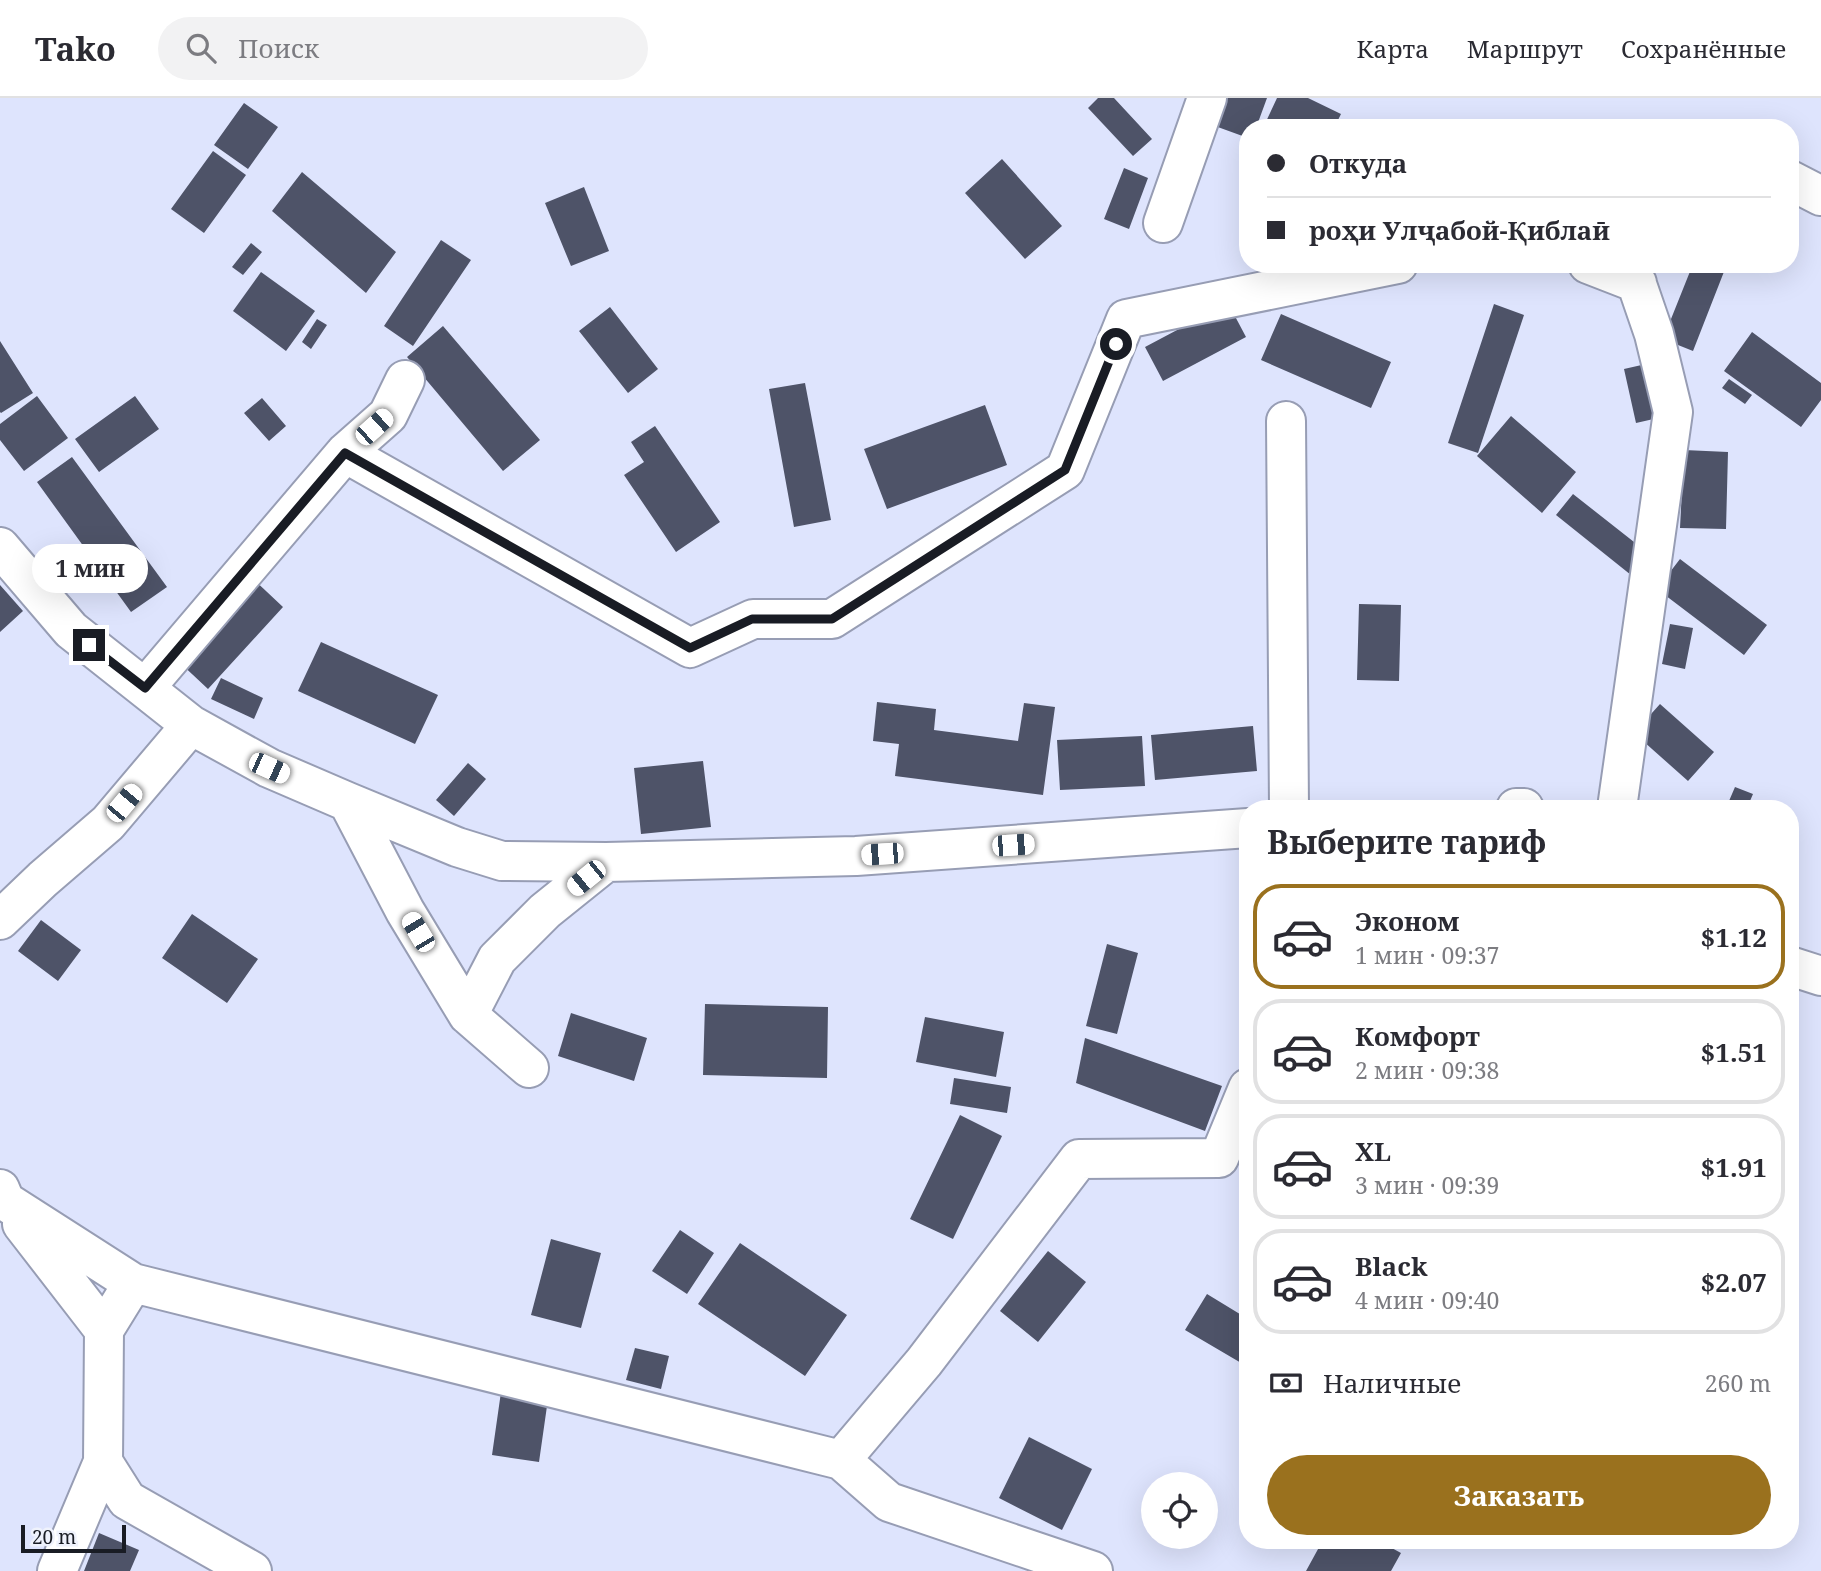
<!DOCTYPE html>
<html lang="ru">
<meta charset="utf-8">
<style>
body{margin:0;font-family:"Noto Serif",serif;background:#f2f2f3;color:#2b2b33;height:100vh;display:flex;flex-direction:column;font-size:26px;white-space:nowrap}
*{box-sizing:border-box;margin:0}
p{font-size:23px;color:#7c7c81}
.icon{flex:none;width:38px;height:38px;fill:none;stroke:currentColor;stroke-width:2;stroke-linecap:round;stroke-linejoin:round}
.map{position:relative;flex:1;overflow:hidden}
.side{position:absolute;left:1239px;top:702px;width:560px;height:749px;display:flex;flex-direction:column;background:#fff;border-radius:28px;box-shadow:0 7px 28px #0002}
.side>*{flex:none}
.guide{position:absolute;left:1239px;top:21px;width:560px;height:154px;border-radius:28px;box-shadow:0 7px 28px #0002;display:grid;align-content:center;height:154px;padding:0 28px;background:#fff}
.tools{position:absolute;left:1141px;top:1374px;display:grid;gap:14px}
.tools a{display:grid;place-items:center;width:77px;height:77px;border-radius:50%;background:#fff;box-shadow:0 7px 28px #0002;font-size:35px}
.scale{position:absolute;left:21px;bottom:18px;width:105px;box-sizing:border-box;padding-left:7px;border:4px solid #191c24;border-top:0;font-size:19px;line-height:24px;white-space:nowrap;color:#191c24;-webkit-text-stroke:5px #eff2fc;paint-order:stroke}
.end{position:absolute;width:32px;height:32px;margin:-16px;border:9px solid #191c24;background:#fff;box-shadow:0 0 0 4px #fff}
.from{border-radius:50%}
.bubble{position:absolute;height:49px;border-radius:24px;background:#fff;box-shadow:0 7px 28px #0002;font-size:23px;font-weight:700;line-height:49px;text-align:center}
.car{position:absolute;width:21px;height:42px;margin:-21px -10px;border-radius:9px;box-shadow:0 0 5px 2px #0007;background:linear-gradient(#fff 24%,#345 0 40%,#fff 0 76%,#345 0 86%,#fff 0)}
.guide b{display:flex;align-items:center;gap:24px;height:66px;font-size:26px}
.guide b+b{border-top:2px solid #e1e1e2}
.guide i{width:18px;height:18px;background:#2b2b33}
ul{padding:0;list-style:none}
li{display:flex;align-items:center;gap:21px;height:105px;margin:0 14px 10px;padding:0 14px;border:4px solid #e1e1e2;border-radius:28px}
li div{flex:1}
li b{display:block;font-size:26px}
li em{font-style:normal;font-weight:700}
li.selected{border-color:#9a711e}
li>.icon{width:63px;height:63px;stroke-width:1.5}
h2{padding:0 28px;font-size:32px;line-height:84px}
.pay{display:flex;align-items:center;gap:18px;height:77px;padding:0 28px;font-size:26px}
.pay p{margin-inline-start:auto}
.action{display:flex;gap:14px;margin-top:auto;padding:14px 28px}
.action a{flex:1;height:80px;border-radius:42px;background:#9a711e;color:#fff;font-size:28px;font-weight:700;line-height:80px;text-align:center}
header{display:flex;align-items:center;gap:42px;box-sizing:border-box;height:98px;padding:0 35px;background:#fff;border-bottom:2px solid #e1e1e2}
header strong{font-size:33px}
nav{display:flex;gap:38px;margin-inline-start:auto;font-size:24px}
.search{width:490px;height:63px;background:#f2f2f3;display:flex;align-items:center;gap:18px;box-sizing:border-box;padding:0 24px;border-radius:38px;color:#7c7c81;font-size:26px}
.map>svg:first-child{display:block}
.building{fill:#4e5368}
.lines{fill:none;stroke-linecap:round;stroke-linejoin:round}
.minor-casing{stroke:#979db4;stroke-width:42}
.minor{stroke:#fff;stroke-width:38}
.route{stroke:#191c24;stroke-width:9}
</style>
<header>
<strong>Tako</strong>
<div class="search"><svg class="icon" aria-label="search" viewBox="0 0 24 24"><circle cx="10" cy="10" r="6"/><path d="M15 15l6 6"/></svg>Поиск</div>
<nav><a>Карта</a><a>Маршрут</a><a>Сохранённые</a></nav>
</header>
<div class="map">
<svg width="1821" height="1473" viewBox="0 0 1821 1473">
<rect width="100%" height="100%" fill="#dee4fd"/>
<path class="building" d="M1098,0H1114L1152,41L1133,58L1088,10Z
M1212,0H1267L1256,30H1248V40L1204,24Z
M1277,0H1308L1341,16L1334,30H1263Z
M244,5L278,29L248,71L214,47Z
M213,53L246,77L204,135L171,111Z
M1002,61L1062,128L1025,161L965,95Z
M1124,70L1148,80L1129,131L1104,121Z
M302,74L396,154L366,195L272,113Z
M584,89L609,153L571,168L545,105Z
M441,142L471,162L413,248L384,228Z
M251,145L262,154L243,177L232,169Z
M1693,166H1727L1693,253L1663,241Z
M261,174L315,213L286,253L233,213Z
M1228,205L1246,239L1163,283L1145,249Z
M1494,206L1524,217L1478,355L1448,345Z
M610,209L658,271L628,295L579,233Z
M1281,216L1391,264L1371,310L1261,262Z
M317,221L327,227L311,251L302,244Z
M443,228L540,342L503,373L407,259Z
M1752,234L1821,285V302L1801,329L1724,273Z
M0,243L33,295L1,315L0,314Z
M1646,266L1658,320L1636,325L1624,271Z
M1729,281L1752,297L1745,306L1722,290Z
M805,285L831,422L794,429L769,291Z
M37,298L68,340L24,373L0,342V326Z
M135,298L159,331L99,374L75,341Z
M262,300L286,328L269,343L244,315Z
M985,307L1007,367L887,411L864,351Z
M1511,318L1576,374L1542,415L1477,358Z
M655,328L720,424L676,454L624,377L644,364L631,344Z
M1684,352L1728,354L1726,431L1680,430Z
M72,359L167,489L131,514L37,384Z
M1573,396L1648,455L1631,477L1556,417Z
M1680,461L1767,527L1744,557L1657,491Z
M252,480L283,509L208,591L177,562Z
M0,487L23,513L0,534Z
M1359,506L1401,507L1399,583L1357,582Z
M1670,526L1693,530L1685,571L1662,566Z
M321,544L438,597L415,646L298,593Z
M221,580L263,600L254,621L211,601Z
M877,604L936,611L934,632L1018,643L1024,605L1055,609L1043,697L895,678L899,646L873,643Z
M1660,606L1714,654L1688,683L1634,635Z
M1253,628L1257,673L1155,682L1151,637Z
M1142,638L1145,688L1060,692L1057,642Z
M703,663L711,729L641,736L634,670Z
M468,665L486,681L454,718L436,702Z
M1735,689L1753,696L1747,710H1726Z
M192,816L258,861L227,905L162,860Z
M41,822L81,852L58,883L18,853Z
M1107,846L1138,855L1117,936L1086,928Z
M705,906L828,909L827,980L703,977Z
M571,915L647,940L634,983L558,958Z
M925,919L1004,934L996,979L916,964Z
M1085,940L1222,988L1205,1033L1076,985Z
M954,980L1011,989L1007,1015L950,1006Z
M960,1017L1002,1038L953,1141L910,1121Z
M680,1132L714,1155L687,1196L652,1173Z
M551,1141L601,1155L581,1230L531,1217Z
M740,1145L847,1217L805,1278L698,1206Z
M1048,1153L1086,1184L1038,1244L1000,1213Z
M1207,1196L1248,1221V1269L1185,1232Z
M635,1250L669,1258L661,1291L626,1282Z
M502,1287L549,1294L539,1364L492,1357Z
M1029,1339L1092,1371L1062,1432L999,1400Z
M1145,1400H1153V1426L1144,1425Z
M1206,1403L1214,1404L1213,1429H1206Z
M99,1435L139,1452L130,1473H84Z
M1323,1442H1377L1401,1455L1391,1473H1306Z"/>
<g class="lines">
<defs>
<path id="minor" d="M1790,82L1821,98
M1163,125L1207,0
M1588,166L1637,185
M1286,323L1289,710
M345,355L388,317L405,282
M0,449L71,532L191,627L269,670L348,704L457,749L502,763L606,764L856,758L1248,730
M145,590L345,355L690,550L753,521H832L1065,372L1126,221L1398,166
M348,704L405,813L468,917L529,970
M1516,710H1524
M1617,710L1673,314L1654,236L1630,166
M0,822L43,781L108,725L191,627
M1790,868L1821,878
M468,917L497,861L545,813L606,764
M0,1091L5,1103L133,1185L841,1362L924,1264L1079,1061L1219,1060L1248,990
M22,1126L104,1232
M133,1185L104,1232L103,1364L127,1402L252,1473
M841,1362L889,1404L1093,1473
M57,1473L103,1364"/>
</defs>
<use href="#minor" class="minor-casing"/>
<use href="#minor" class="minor"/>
</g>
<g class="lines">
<path class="route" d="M89,547L145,590L345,355L690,550L752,521H832L1065,372L1116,246"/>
</g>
</svg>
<div class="tools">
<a><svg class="icon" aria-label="locate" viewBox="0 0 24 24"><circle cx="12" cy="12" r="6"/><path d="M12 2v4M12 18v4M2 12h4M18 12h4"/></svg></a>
</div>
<div class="scale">20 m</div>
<i class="end from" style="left:1116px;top:246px"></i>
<i class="end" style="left:89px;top:547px"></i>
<div class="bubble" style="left:32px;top:446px;width:116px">1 мин</div>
<i class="car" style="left:374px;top:329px;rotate:48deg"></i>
<i class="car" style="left:269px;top:670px;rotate:114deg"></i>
<i class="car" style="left:124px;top:705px;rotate:40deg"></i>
<i class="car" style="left:1013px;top:747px;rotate:86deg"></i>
<i class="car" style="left:882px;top:756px;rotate:266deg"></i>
<i class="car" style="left:586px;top:780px;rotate:231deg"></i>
<i class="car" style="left:418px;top:834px;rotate:329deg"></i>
<div class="guide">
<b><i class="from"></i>Откуда</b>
<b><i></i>роҳи Улҷабой-Қиблаӣ</b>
</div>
<section class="side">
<h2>Выберите тариф</h2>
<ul>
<li class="selected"><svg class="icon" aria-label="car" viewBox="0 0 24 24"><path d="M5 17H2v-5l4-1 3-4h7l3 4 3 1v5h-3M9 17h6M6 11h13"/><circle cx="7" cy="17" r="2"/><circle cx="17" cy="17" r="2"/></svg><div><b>Эконом</b><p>1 мин · 09:37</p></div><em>$1.12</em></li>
<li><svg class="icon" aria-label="car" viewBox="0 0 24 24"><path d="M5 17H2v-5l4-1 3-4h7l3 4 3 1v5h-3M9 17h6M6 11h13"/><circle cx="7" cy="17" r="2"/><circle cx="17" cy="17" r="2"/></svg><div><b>Комфорт</b><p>2 мин · 09:38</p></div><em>$1.51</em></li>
<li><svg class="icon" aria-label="car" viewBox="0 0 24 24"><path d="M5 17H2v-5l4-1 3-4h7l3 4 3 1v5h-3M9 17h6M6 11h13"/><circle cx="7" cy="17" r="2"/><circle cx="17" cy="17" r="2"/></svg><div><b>XL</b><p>3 мин · 09:39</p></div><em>$1.91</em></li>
<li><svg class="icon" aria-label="car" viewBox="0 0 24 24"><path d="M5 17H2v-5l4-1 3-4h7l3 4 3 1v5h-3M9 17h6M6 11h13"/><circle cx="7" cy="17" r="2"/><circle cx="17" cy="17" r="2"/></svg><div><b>Black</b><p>4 мин · 09:40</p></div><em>$2.07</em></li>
</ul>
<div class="pay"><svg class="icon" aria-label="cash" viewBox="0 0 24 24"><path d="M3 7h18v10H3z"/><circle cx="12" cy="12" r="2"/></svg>Наличные<p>260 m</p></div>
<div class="action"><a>Заказать</a></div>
</section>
</div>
